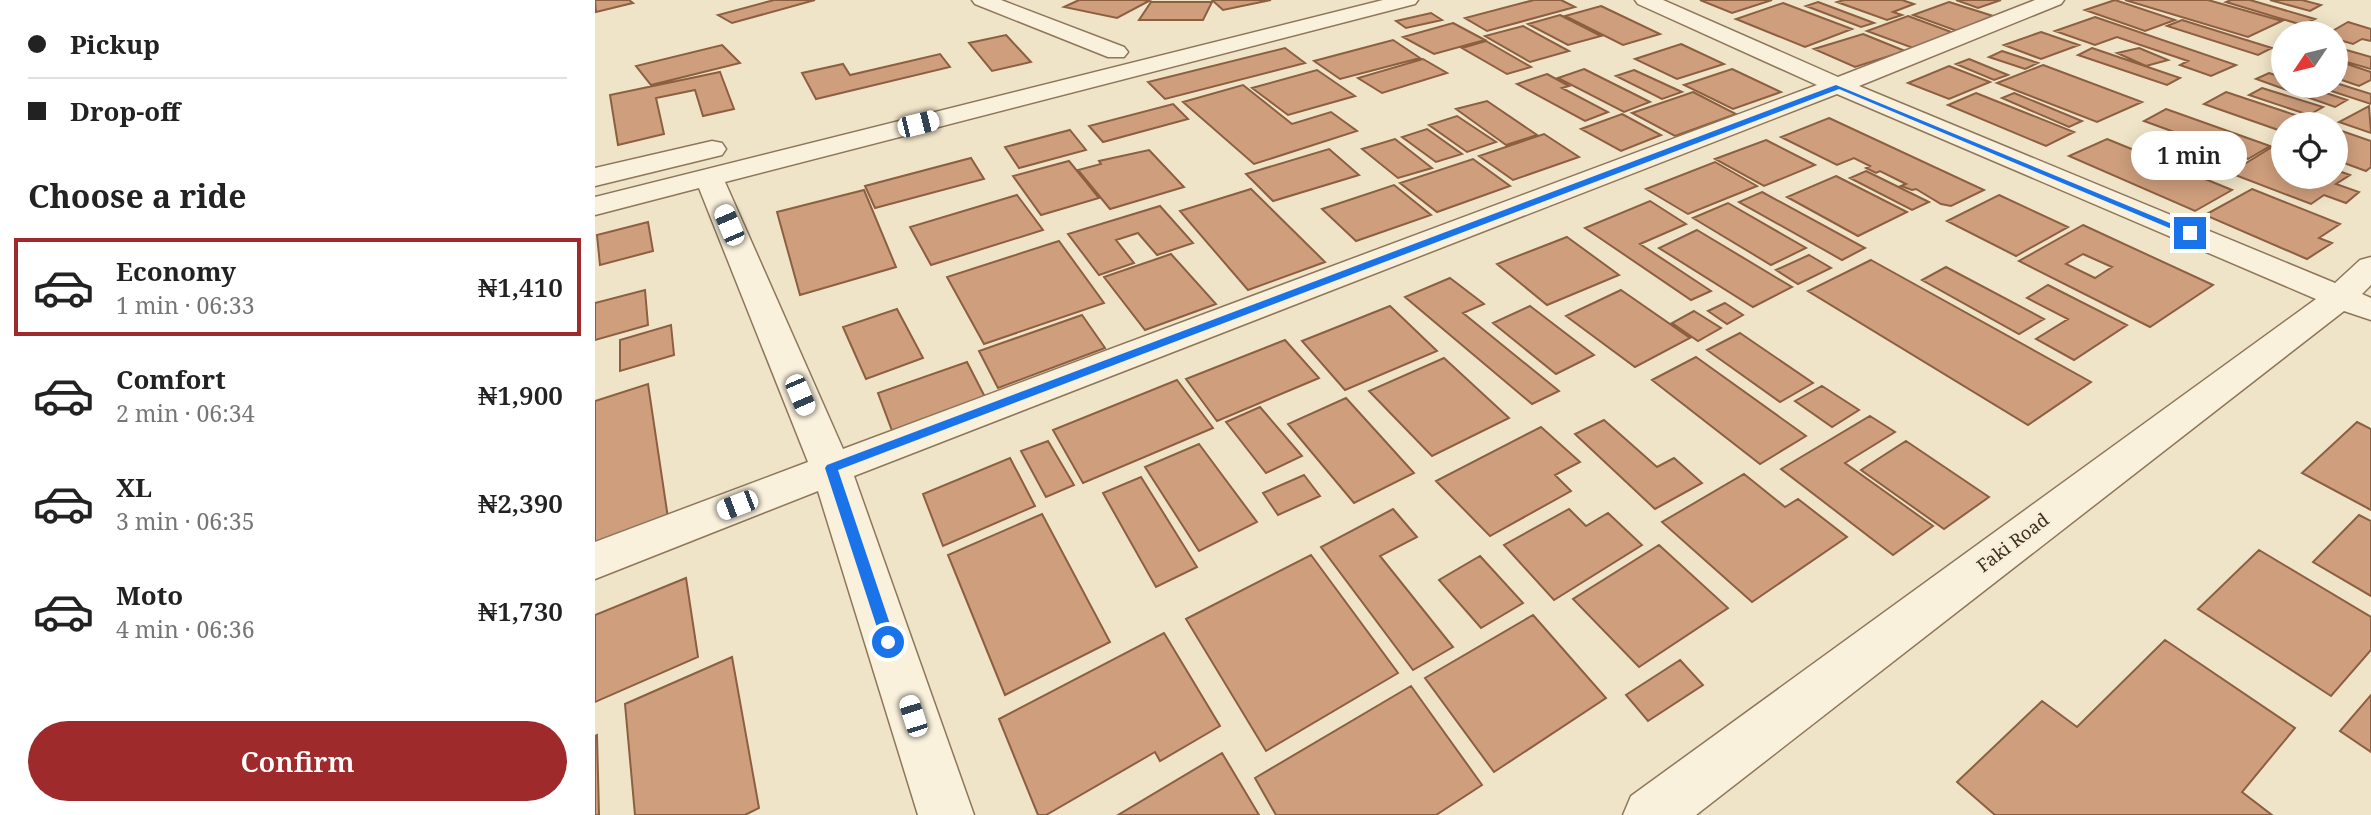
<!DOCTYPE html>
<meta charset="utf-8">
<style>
body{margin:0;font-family:"Noto Serif",serif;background:#f6f6f6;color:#222;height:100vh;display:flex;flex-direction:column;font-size:26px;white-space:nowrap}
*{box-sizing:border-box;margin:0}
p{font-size:23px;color:#767676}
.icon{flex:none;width:38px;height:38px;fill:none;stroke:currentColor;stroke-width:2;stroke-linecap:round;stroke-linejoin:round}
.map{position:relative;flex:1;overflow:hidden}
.panel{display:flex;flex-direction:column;background:#fff;width:595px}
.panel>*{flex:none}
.top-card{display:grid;align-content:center;height:154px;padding:0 28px;background:#fff}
.needle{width:46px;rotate:235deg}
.controls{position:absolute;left:1676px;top:21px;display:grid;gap:14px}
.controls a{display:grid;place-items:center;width:77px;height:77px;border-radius:50%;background:#fff;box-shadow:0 4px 18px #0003;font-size:35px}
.end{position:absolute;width:32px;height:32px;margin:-16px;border:9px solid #1a73e8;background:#fff;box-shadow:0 0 0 4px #fff}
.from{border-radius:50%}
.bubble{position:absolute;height:49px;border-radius:24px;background:#fff;box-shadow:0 4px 18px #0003;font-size:23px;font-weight:600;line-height:49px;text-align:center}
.car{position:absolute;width:21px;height:42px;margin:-21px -10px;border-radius:9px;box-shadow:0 0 5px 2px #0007;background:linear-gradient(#fff 24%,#345 0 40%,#fff 0 76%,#345 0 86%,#fff 0)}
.top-card b{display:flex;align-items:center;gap:24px;height:66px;font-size:26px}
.top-card b+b{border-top:2px solid #e0e0e0}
.top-card i{width:18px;height:18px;background:#222}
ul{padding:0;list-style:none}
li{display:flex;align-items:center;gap:21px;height:98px;margin:0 14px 10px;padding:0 14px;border:4px solid transparent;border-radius:0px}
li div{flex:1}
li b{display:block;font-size:26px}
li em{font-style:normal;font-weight:600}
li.selected{border-color:#9e2a2b}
li>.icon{width:63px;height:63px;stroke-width:1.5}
h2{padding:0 28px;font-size:32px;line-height:84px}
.button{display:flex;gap:14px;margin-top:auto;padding:14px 28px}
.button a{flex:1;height:80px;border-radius:42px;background:#9e2a2b;color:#fff;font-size:28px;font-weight:600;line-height:80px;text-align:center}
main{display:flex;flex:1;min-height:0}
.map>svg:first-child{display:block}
.building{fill:#cf9f7d;stroke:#8d5f41;stroke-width:2;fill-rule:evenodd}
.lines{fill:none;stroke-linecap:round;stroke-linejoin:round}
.minor-casing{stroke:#8d765c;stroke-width:3}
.minor{fill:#faf1dc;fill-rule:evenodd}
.route{fill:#1a73e8}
.labels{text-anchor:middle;stroke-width:5;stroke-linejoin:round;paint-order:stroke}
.street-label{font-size:18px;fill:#3d2e20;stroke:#f7eed8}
</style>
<main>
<section class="panel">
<div class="top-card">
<b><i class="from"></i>Pickup</b>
<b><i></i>Drop-off</b>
</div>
<h2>Choose a ride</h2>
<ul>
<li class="selected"><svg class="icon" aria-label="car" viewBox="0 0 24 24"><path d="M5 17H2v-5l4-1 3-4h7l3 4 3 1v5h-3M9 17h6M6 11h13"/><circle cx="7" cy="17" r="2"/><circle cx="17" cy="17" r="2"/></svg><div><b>Economy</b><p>1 min · 06:33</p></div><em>₦1,410</em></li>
<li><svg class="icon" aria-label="car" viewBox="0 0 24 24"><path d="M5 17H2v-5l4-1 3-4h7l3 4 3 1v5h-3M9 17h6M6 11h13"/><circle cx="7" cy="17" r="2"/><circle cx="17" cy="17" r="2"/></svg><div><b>Comfort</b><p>2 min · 06:34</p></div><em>₦1,900</em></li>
<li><svg class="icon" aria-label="car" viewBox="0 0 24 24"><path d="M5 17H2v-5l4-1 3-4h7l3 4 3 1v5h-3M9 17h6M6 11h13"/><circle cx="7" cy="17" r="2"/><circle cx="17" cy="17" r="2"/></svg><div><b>XL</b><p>3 min · 06:35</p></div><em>₦2,390</em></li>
<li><svg class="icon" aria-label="car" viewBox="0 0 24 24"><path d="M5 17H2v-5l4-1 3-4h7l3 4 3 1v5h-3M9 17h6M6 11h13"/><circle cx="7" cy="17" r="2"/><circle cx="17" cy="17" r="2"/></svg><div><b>Moto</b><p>4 min · 06:36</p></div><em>₦1,730</em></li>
</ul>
<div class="button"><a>Confirm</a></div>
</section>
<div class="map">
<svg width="1776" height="815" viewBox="0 0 1776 815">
<rect width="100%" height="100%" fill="#f0e4c8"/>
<path class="building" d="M0,0H34L38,3L1,12Z
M179,0H220L137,23L123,15Z
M484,0H548L554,1L522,18L469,7Z
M617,0H676L628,10Z
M939,0H966L980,7L892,31L870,18Z
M1105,0H1177L1137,13Z
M1249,0H1307L1319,4L1298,12L1307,15L1292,20L1242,2Z
M1361,0H1406L1383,8Z
M1520,0L1580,20L1550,31L1490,10Z
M1530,0H1613L1687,21L1653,37Z
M1636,0H1655L1720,19L1707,25L1631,2Z
M1675,0H1707L1726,5L1715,11Z
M556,2H617L608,20H544Z
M1223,2L1279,23L1266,27L1211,6Z
M1354,2L1398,16L1362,31L1318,15Z
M1188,3L1257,29L1210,47L1141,19Z
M1006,6L1065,34L1028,45L970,16Z
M836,13L847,20L811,28L801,21Z
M965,15L1006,36L973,45L933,24Z
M1313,16L1359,33L1318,48L1272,31Z
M1500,17L1641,65L1616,76L1585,65L1593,61L1522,37L1500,45L1460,31Z
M1587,20L1677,48L1663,55L1572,26Z
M1753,22L1776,29V41L1767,39L1758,44L1741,39V33H1734Z
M858,23L890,40L839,54L808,37Z
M928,26L974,51L935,62L890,36Z
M1446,32L1484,45L1446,59L1409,45Z
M1268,34L1310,51L1260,67L1219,49Z
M411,35L436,62L397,71L374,43Z
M798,40L825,58L745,79L719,61Z
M891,41L936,67L912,74L867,48Z
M1086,44L1129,64L1082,79L1040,59Z
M127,45L145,63L56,85L41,66Z
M1741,47L1776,57V69L1741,59Z
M690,48L710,63L570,99L553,82Z
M1497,48L1585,78L1572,85L1483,55Z
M1544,48L1573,60L1551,66L1522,53Z
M1407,51L1443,63L1430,69L1394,57Z
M345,54L355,67L221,99L207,73L248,64L255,75Z
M828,59L852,73L787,93L763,78Z
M1374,59L1413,75L1399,80L1361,64Z
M1746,62L1776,72V80L1764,86L1741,78V64Z
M1448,65L1547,102L1502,122L1402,83Z
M1354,66L1395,82L1354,99L1313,83Z
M989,69L1055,102L1029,112L963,78Z
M1137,69L1186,92L1138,109L1089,85Z
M722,70L760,96L693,115L657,88Z
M1039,70L1087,92L1067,99L1021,76Z
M125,72L139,109L108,116L100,90L61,98L69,134L23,145L15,95Z
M1674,73L1689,78V86H1710L1752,100L1740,107L1661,79Z
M952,74L974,86L967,88L1013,112L990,121L922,84Z
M1741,83L1776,94V104L1721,86H1741Z
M648,85L697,124L736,112L762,131L659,164L588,102Z
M1667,88L1728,107L1714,115L1654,95Z
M1098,92L1141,114L1080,136L1037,113Z
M1631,92L1727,124H1689V132L1609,104Z
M1381,93L1479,132L1451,146L1353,105Z
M1419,93L1487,121L1474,127L1407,98Z
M892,101L942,135L911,145L861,109Z
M578,104L593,119L508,142L494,126Z
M1774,106L1776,133L1744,122Z
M1571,109L1675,146L1653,159L1549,121Z
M1027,114L1066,135L1026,151L986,129Z
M862,116L901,142L872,152L834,125Z
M1234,118L1389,190L1356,206L1346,204L1321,189L1317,190L1306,186L1311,184L1285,171L1281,173L1271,168L1275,166L1259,158L1242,165L1186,137Z
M832,129L867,154L841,162L807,137Z
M1741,129L1776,141V167L1771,171L1741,160Z
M475,130L491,150L424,168L410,147Z
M949,134L984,157L918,180L884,156Z
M800,139L837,168L803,178L767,149Z
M1512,139L1637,190L1600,211L1474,156Z
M1171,140L1220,165L1169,186L1120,159Z
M1561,143L1634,171L1623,178L1549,150Z
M1677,147L1689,151V177H1741V170L1755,175L1741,184L1764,192L1751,203L1729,195L1716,204L1635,173Z
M734,149L764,175L678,201L651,174Z
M554,150L589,187L515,209L483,170L506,164L504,161Z
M376,158L389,179L280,208L270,186Z
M878,159L915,186L842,212L805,183Z
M474,161L504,198L446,215L418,176Z
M1120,162L1162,186L1093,214L1051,189Z
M1271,171L1334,202L1317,210L1255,178Z
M1241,176L1312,212L1263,236L1192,197Z
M799,185L836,215L761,241L727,209Z
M656,189L730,262L653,290L585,211Z
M1657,189L1745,224L1724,238L1737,243L1712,259L1610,215Z
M269,190L301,267L205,295L182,212Z
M1167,192L1270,248L1247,260L1144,202Z
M422,195L448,230L336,265L315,227Z
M1404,195L1473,227L1421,256L1352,221Z
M1055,201L1091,224L1045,244L1116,291L1096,300L990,228Z
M1133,203L1211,248L1176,265L1098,218Z
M565,206L598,243L562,255L543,233L521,240L539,263L504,275L473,234Z
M53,222L58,251L5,265L2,235Z
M1488,225L1618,285L1555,327L1424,261ZM1488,254L1517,267L1500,278L1471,264Z
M1102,230L1197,287L1158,307L1064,248Z
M972,237L1024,275L952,305L902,264Z
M464,241L509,303L389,344L352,277Z
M576,254L621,304L550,330L509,277Z
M1214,255L1236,268L1203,284L1181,270Z
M1276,260L1496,382L1433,425L1213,291Z
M1351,267L1449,319L1424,334L1327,280Z
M855,278L889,304L868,313L964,391L937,404L810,297Z
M1453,285L1532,325L1479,360L1441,339L1473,319L1432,298Z
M50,290L53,325L0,340V303Z
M1026,290L1095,338L1040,367L971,316Z
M1130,303L1148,315L1132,324L1113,311Z
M795,306L842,351L750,390L707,341Z
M935,306L999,355L961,374L898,323Z
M302,309L328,358L271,379L248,327Z
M1099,311L1126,328L1103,341L1077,323Z
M487,315L510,348L403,388L384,351Z
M76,325L79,355L25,371V340Z
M1145,333L1218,383L1185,402L1112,350Z
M690,340L724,378L622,421L591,379Z
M1101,357L1211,436L1165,464L1057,380Z
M849,358L914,418L837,456L774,391Z
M372,362L392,401L299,436L283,393Z
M582,380L618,428L488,483L458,430Z
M53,384L73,518L0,546V401Z
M1227,386L1264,410L1237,427L1200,401Z
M751,398L819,473L759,503L693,424Z
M665,407L707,456L671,473L631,422Z
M1275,416L1300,432L1250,463L1338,526L1298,555L1186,469Z
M1009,420L1062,467L1079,458L1107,483L1060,509L980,434Z
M1762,422L1776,429V510L1707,473Z
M946,427L985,462L960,475L976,491L895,536L841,481Z
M453,441L479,485L451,497L426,451Z
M1311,441L1394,497L1349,529L1266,470Z
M604,444L662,522L604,551L550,467Z
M415,458L440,506L348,546L328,494Z
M1149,474L1190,507L1203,499L1252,537L1157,602L1067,522Z
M709,475L725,496L683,515L668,493Z
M546,477L602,567L561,587L508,493Z
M798,509L822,537L785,556L858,647L818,670L726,547Z
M974,509L991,526L1013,513L1047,545L959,600L909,545Z
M447,514L515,642L410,695L353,555Z
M1764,515L1776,521V596L1718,562Z
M1064,545L1133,608L1044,667L978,599Z
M1664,550L1776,617V650L1736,696L1603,609Z
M716,555L803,673L671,751L591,619Z
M885,556L928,603L886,628L844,580Z
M91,578L103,657L0,702V615Z
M938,615L1011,698L899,772L830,678Z
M569,633L625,726L565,761L560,752L451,815H443L404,719Z
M1570,640L1700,728L1647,792L1677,815H1400L1362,782L1447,701L1482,727Z
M137,657L164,808L150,815H40L30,704Z
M1085,660L1108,685L1053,721L1031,695Z
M816,686L887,785L841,815H681L660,778Z
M1776,695V752L1745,731Z
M2,735L4,815H0V736Z
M627,753L664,815H523Z"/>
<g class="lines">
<defs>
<path id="minor" d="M377,0H406L529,47L533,52L529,57H513L380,4Z
M788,0H823L820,4L130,182L248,449L1222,85L1043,4L1040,0H1068L1243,77L1440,0H1469L1466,4L1264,86L1740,283L1765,260L1776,257V285L1767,294L1776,298V320L1749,311L1101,815H1028L1036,796L1721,299L1242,94L259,476L379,815H323L223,491L0,579V542L213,462L104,188L0,215V197Z
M117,141L127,143L131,149L127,155L0,186V168Z"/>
</defs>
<use href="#minor" class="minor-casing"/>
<use href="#minor" class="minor"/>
</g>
<path class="route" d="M1241,85L1599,233L1591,235L1244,89L243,470L301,642L299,646H288L230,468L232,465Z"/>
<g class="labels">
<g class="street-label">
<text transform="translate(1418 543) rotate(-37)" y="6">Faki Road</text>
</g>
</g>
</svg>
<div class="controls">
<a><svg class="needle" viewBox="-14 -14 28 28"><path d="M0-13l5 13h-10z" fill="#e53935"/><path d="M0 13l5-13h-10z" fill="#767676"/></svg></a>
<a><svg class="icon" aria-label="locate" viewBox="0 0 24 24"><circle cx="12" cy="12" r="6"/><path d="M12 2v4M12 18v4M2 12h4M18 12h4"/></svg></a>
</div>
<i class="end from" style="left:293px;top:642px"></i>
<i class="end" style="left:1595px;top:233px"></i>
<div class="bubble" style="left:1536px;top:131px;width:116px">1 min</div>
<i class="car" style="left:323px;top:124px;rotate:76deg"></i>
<i class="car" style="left:134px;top:225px;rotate:337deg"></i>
<i class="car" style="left:205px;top:395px;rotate:157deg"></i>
<i class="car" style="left:142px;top:505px;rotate:249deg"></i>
<i class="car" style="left:318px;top:716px;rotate:342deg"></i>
</div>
</main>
